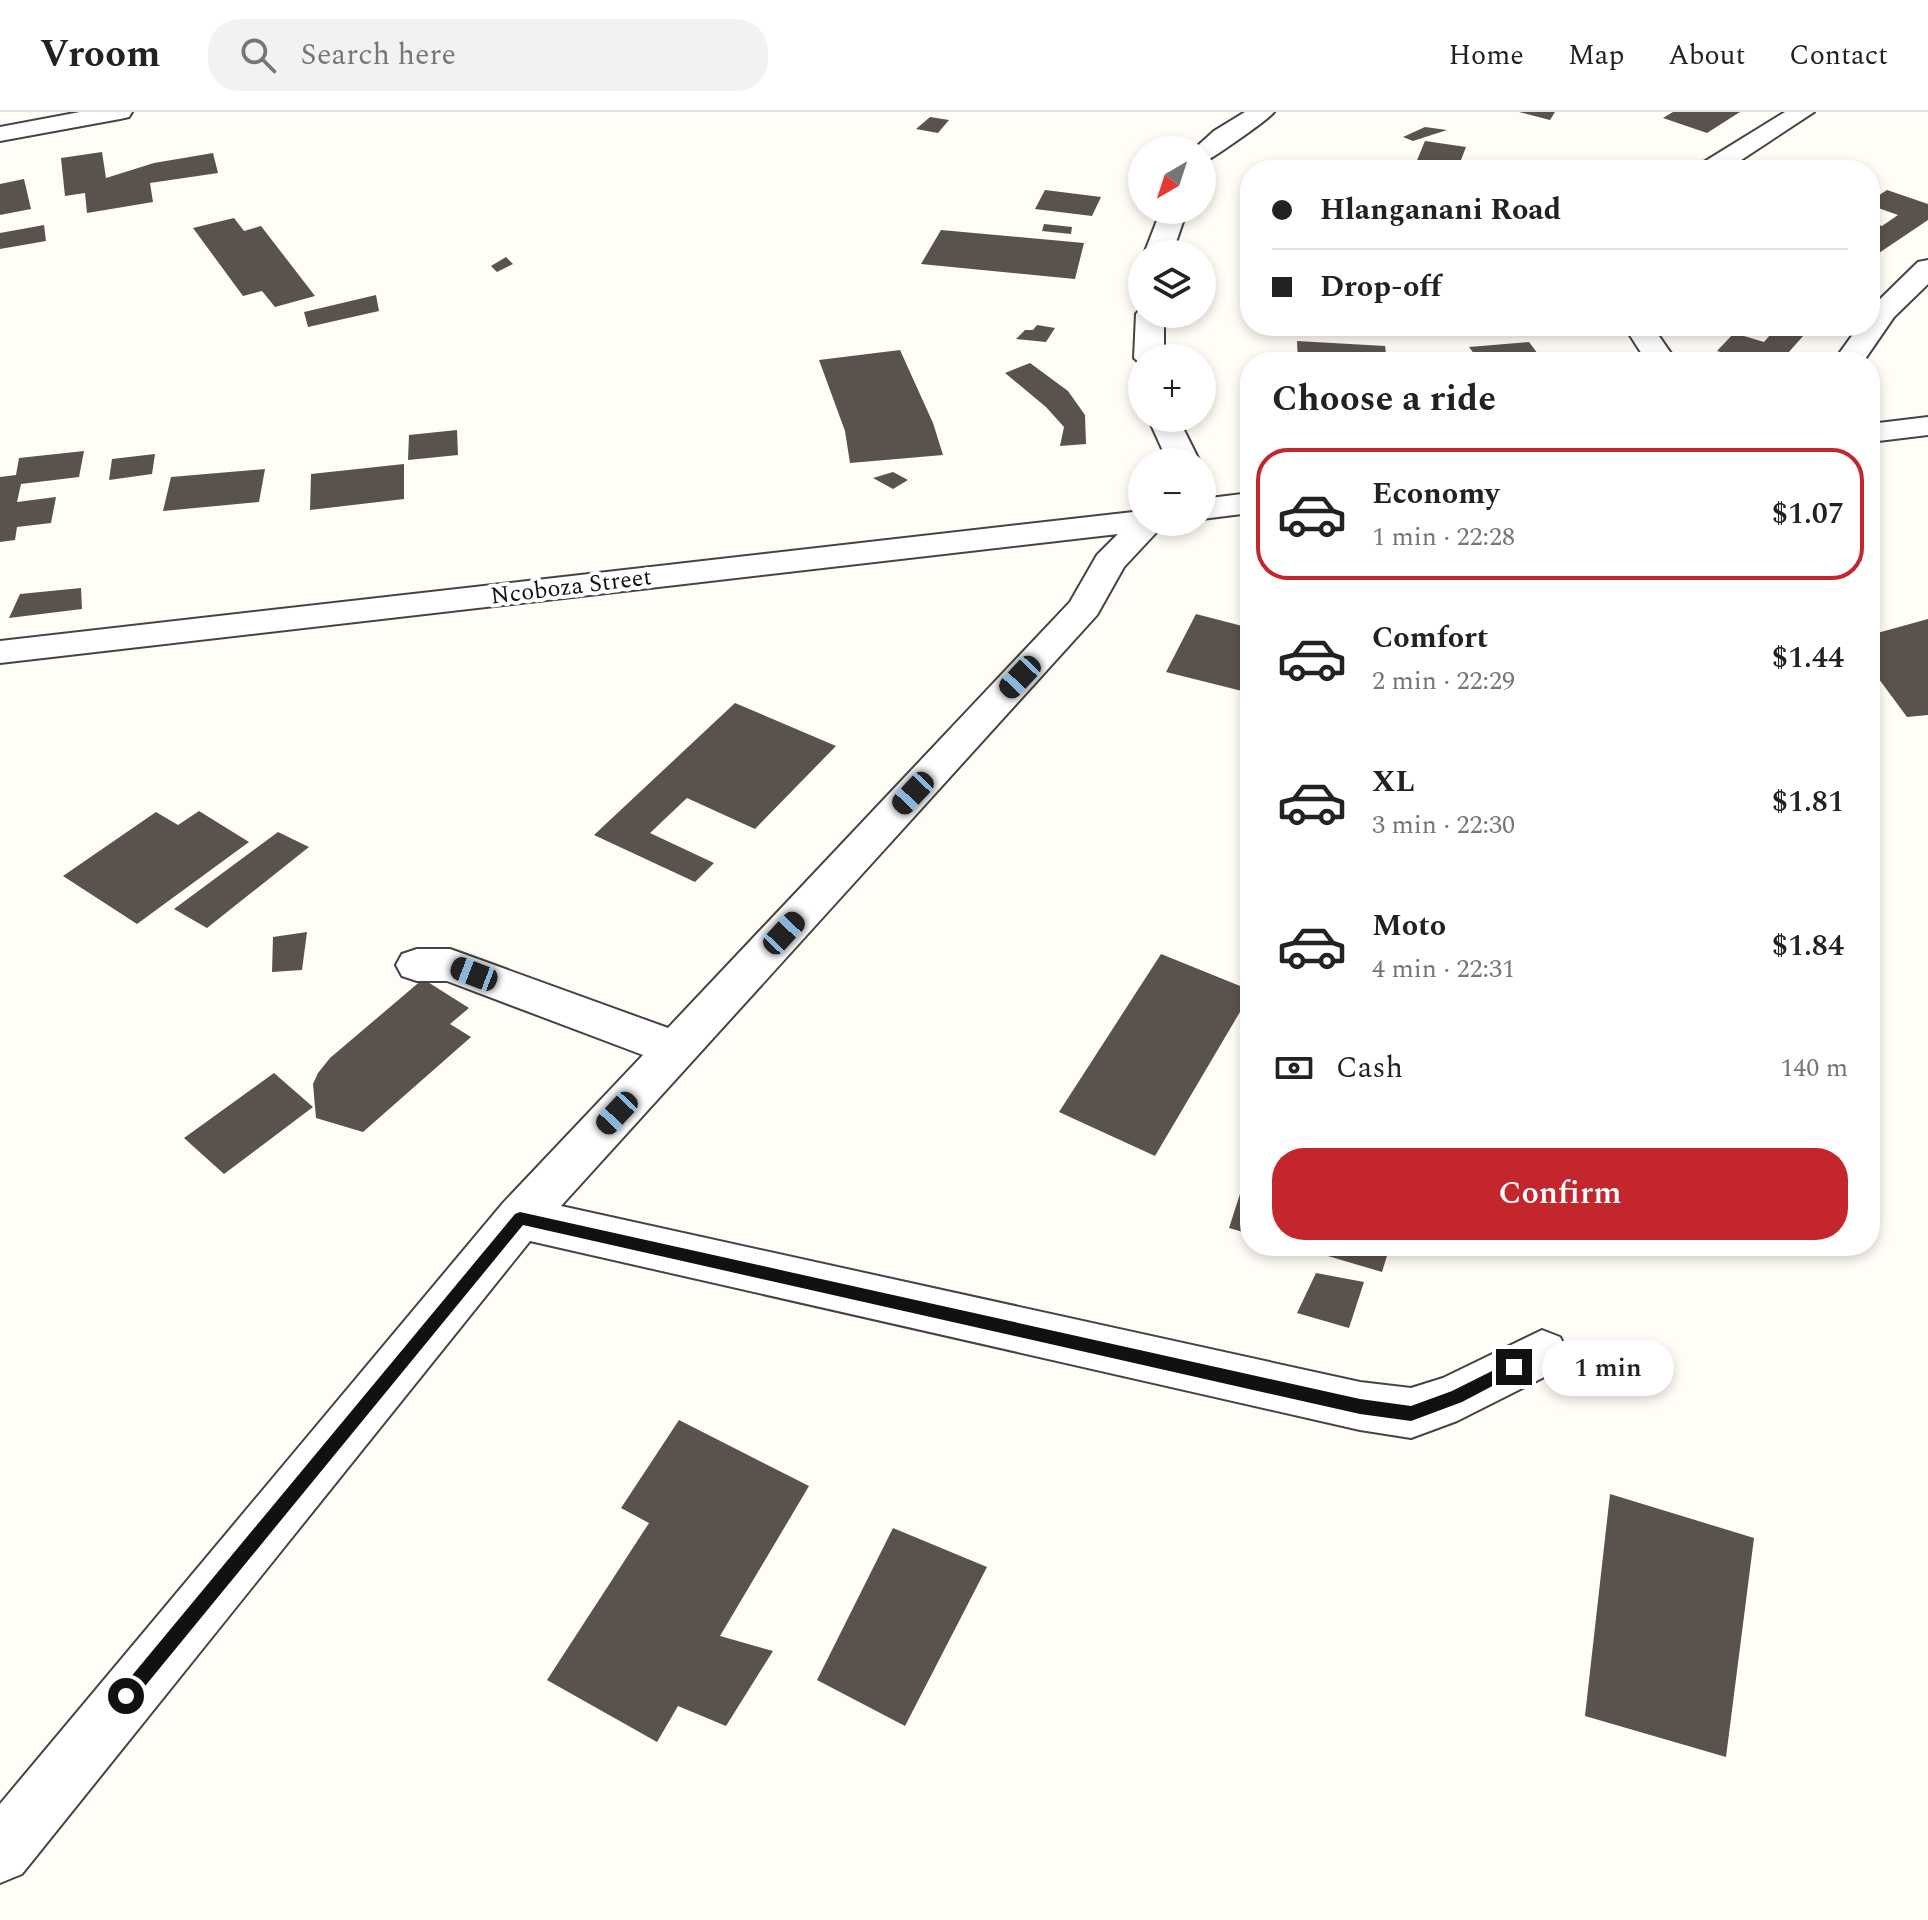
<!DOCTYPE html>
<meta charset="utf-8">
<style>
body{margin:0;font-family:Spectral,serif;background:#f2f2f2;color:#222;height:100vh;display:flex;flex-direction:column;font-size:30px;white-space:nowrap}
*{box-sizing:border-box;margin:0}
p{font-size:26px;color:#767676}
.icon{flex:none;width:44px;height:44px;fill:none;stroke:currentColor;stroke-width:2;stroke-linecap:round;stroke-linejoin:round}
.map{position:relative;flex:1;overflow:hidden}
.panel{position:absolute;left:1240px;top:240px;width:640px;height:904px;display:flex;flex-direction:column;background:#fff;border-radius:32px;box-shadow:0 4px 12px #0003}
.panel>*{flex:none}
.top-card{position:absolute;left:1240px;top:48px;width:640px;height:176px;border-radius:32px;box-shadow:0 4px 12px #0003;display:grid;align-content:center;height:176px;padding:0 32px;background:#fff}
.needle{width:52px;rotate:219deg}
.tools{position:absolute;left:1128px;top:24px;display:grid;gap:16px}
.tools a{display:grid;place-items:center;width:88px;height:88px;border-radius:50%;background:#fff;box-shadow:0 4px 12px #0003;font-size:40px}
.end{position:absolute;width:36px;height:36px;margin:-18px;border:10px solid #111;background:#fff;box-shadow:0 0 0 4px #fff}
.from{border-radius:50%}
.bubble{position:absolute;height:56px;border-radius:28px;background:#fff;box-shadow:0 4px 12px #0003;font-size:26px;font-weight:600;line-height:56px;text-align:center}
.car{position:absolute;width:24px;height:48px;margin:-24px -12px;border-radius:10px;box-shadow:0 0 6px 2px #0007;background:linear-gradient(#222 24%,#8ab4d8 0 40%,#222 0 76%,#8ab4d8 0 86%,#222 0)}
.top-card b{display:flex;align-items:center;gap:28px;height:76px;font-size:30px}
.top-card b+b{border-top:2px solid #e0e0e0}
.top-card i{width:20px;height:20px;background:#222}
ul{padding:0;list-style:none}
li{display:flex;align-items:center;gap:24px;height:132px;margin:0 16px 12px;padding:0 16px;border:4px solid transparent;border-radius:32px}
li div{flex:1}
li b{display:block;font-size:30px}
li em{font-style:normal;font-weight:600}
li.current{border-color:#c4262e}
li>.icon{width:72px;height:72px;stroke-width:1.5}
h2{padding:0 32px;font-size:36px;line-height:96px}
.pay{display:flex;align-items:center;gap:20px;height:88px;padding:0 32px;font-size:30px}
.pay p{margin-inline-start:auto}
.cta{display:flex;gap:16px;margin-top:auto;padding:16px 32px}
.cta a{flex:1;height:92px;border-radius:32px;background:#c4262e;color:#fff;font-size:32px;font-weight:600;line-height:92px;text-align:center}
header{display:flex;align-items:center;gap:48px;box-sizing:border-box;height:112px;padding:0 40px;background:#fff;border-bottom:2px solid #e0e0e0}
header strong{font-size:38px}
nav{display:flex;gap:44px;margin-inline-start:auto;font-size:28px}
.search{width:560px;height:72px;background:#f2f2f2;display:flex;align-items:center;gap:20px;box-sizing:border-box;padding:0 28px;border-radius:32px;color:#767676;font-size:30px}
.map>svg:first-child{display:block}
.building{fill:#5a524d}
.lines{fill:none;stroke-linecap:round;stroke-linejoin:round}
.minor-casing{stroke:#444;stroke-width:4}
.minor{fill:#fff;fill-rule:evenodd}
.route{fill:#111}
.labels{text-anchor:middle;stroke-width:8;stroke-linejoin:round;paint-order:stroke}
.far-street-label{font-size:24px;fill:#111;stroke:#fff}
</style>
<header>
<strong>Vroom</strong>
<div class="search"><svg class="icon" aria-label="search" viewBox="0 0 24 24"><circle cx="10" cy="10" r="6"/><path d="M15 15l6 6"/></svg>Search here</div>
<nav><a>Home</a><a>Map</a><a>About</a><a>Contact</a></nav>
</header>
<div class="map">
<svg width="1928" height="1808" viewBox="0 0 1928 1808">
<rect width="100%" height="100%" fill="#fffdf5"/>
<path class="building" d="M1519,0H1555L1550,8Z
M1673,0H1740L1707,21L1663,6Z
M930,5L949,8L938,21L916,17Z
M1425,15L1447,18L1413,29L1403,25Z
M1425,29L1466,35L1461,48L1475,50L1472,58H1413Z
M102,40L106,66L154,51L213,41L218,61L150,71L153,90L87,101L85,81L65,84L61,46Z
M24,67L31,97L0,103V72Z
M1045,78L1101,85L1092,104L1035,97Z
M1887,78L1928,92V108L1870,147V110L1882,114L1898,103L1870,93V89Z
M234,106L244,119L261,114L315,184L275,195L262,179L243,184L193,116Z
M1044,112L1072,115L1071,122L1042,119Z
M44,113L46,129L0,137V121Z
M941,118L1084,131L1075,167L921,152Z
M506,145L513,152L497,160L491,154Z
M376,183L379,199L308,215L304,200Z
M1037,213L1055,216L1046,230L1016,227L1025,218H1033Z
M1767,214H1812L1780,250H1752L1717,239L1734,221L1764,230L1775,217Z
M1297,229L1385,234L1387,250H1298Z
M1529,230L1544,250H1480L1469,235Z
M900,238L933,311L943,343L850,351L845,319L819,248Z
M1030,251L1068,279L1085,303L1086,332L1060,334L1064,315L1046,295L1005,261Z
M457,318L458,343L408,348L409,323Z
M84,339L79,365L21,372L17,390L56,385L51,411L17,415L15,428L0,430V365L16,363L19,346Z
M155,342L152,362L109,368L112,347Z
M404,352V387L310,398L311,362Z
M265,357L259,390L163,399L171,365Z
M893,360L908,368L893,377L873,366Z
M81,476L82,497L9,506L20,482Z
M1196,502L1250,516V581L1166,560Z
M1928,507V603L1907,605L1870,555V523Z
M735,591L836,634L755,717L687,686L650,721L714,751L695,770L594,723Z
M199,699L249,730L137,812L63,764L156,700L178,713Z
M278,720L309,735L207,816L174,797Z
M307,820L302,858L272,860L273,825Z
M1161,842L1250,878V883L1155,1044L1059,1000Z
M423,867L469,896L450,912L471,925L363,1020L316,1006L313,972L318,961L330,946Z
M274,961L313,995L224,1062L184,1026Z
M1249,1054H1250V1122L1229,1116Z
M1294,1134H1390L1382,1160Z
M1316,1161L1364,1170L1349,1216L1297,1201Z
M679,1308L809,1374L720,1524L773,1539L726,1614L678,1594L657,1630L547,1568L649,1411L621,1396Z
M1610,1382L1754,1426L1726,1645L1585,1604Z
M893,1416L987,1455L905,1614L817,1568Z"/>
<g class="lines">
<defs>
<path id="minor" d="M80,0H132L129,5L120,7L0,29V15Z
M1245,0H1274C1269,7 1209,49 1202,51V38H1193L1214,19Z
M1785,0H1814L1726,58H1695L1699,53Z
M1161,98H1187L1172,142H1144Z
M1928,148V172L1894,205L1863,250H1833L1859,214H1870V198L1874,193L1918,150Z
M1142,195V202H1164V246H1142V253L1134,246L1136,202Z
M1624,214H1652L1677,250H1647Z
M1928,305V323L1870,330V312Z
M1148,306H1178L1200,350H1168Z
M1250,381V401L1202,407V387Z
M1142,399V410H1166L1124,455L1097,503L561,1094L1360,1270L1411,1276L1443,1266L1542,1218L1560,1225L1568,1241L1560,1257L1457,1309L1411,1326L1360,1318L530,1129L22,1762L0,1771V1692L503,1091L643,943L447,869H417L402,864L396,853L402,842L417,837H450L668,916L1070,490L1097,443L1118,422L0,551V529Z"/>
</defs>
<use href="#minor" class="minor-casing"/>
<use href="#minor" class="minor"/>
</g>
<path class="route" d="M520,1100L1360,1287L1411,1294L1452,1279L1514,1248L1521,1255L1519,1260L1462,1290L1411,1309L1360,1302L523,1113L132,1590L126,1593L120,1590L117,1584L120,1578L515,1102Z"/>
<g class="labels">
<g class="far-street-label">
<text transform="translate(571 474) rotate(-7)" y="8">Ncoboza Street</text>
</g>
</g>
</svg>
<div class="tools">
<a><svg class="needle" viewBox="-14 -14 28 28"><path d="M0-13l5 13h-10z" fill="#e53935"/><path d="M0 13l5-13h-10z" fill="#767676"/></svg></a>
<a><svg class="icon" aria-label="layers" viewBox="0 0 24 24"><path d="M12 4l9 5-9 5-9-5zM3 14l9 5 9-5"/></svg></a>
<a>+</a>
<a>−</a>
</div>
<i class="end from" style="left:126px;top:1584px"></i>
<i class="end" style="left:1514px;top:1255px"></i>
<div class="bubble" style="left:1542px;top:1228px;width:132px">1 min</div>
<i class="car" style="left:1020px;top:565px;rotate:223deg"></i>
<i class="car" style="left:913px;top:681px;rotate:223deg"></i>
<i class="car" style="left:784px;top:821px;rotate:43deg"></i>
<i class="car" style="left:474px;top:862px;rotate:291deg"></i>
<i class="car" style="left:617px;top:1001px;rotate:223deg"></i>
<div class="top-card">
<b><i class="from"></i>Hlanganani Road</b>
<b><i></i>Drop-off</b>
</div>
<section class="panel">
<h2>Choose a ride</h2>
<ul>
<li class="current"><svg class="icon" aria-label="car" viewBox="0 0 24 24"><path d="M5 17H2v-5l4-1 3-4h7l3 4 3 1v5h-3M9 17h6M6 11h13"/><circle cx="7" cy="17" r="2"/><circle cx="17" cy="17" r="2"/></svg><div><b>Economy</b><p>1 min · 22:28</p></div><em>$1.07</em></li>
<li><svg class="icon" aria-label="car" viewBox="0 0 24 24"><path d="M5 17H2v-5l4-1 3-4h7l3 4 3 1v5h-3M9 17h6M6 11h13"/><circle cx="7" cy="17" r="2"/><circle cx="17" cy="17" r="2"/></svg><div><b>Comfort</b><p>2 min · 22:29</p></div><em>$1.44</em></li>
<li><svg class="icon" aria-label="car" viewBox="0 0 24 24"><path d="M5 17H2v-5l4-1 3-4h7l3 4 3 1v5h-3M9 17h6M6 11h13"/><circle cx="7" cy="17" r="2"/><circle cx="17" cy="17" r="2"/></svg><div><b>XL</b><p>3 min · 22:30</p></div><em>$1.81</em></li>
<li><svg class="icon" aria-label="car" viewBox="0 0 24 24"><path d="M5 17H2v-5l4-1 3-4h7l3 4 3 1v5h-3M9 17h6M6 11h13"/><circle cx="7" cy="17" r="2"/><circle cx="17" cy="17" r="2"/></svg><div><b>Moto</b><p>4 min · 22:31</p></div><em>$1.84</em></li>
</ul>
<div class="pay"><svg class="icon" aria-label="cash" viewBox="0 0 24 24"><path d="M3 7h18v10H3z"/><circle cx="12" cy="12" r="2"/></svg>Cash<p>140 m</p></div>
<div class="cta"><a>Confirm</a></div>
</section>
</div>
